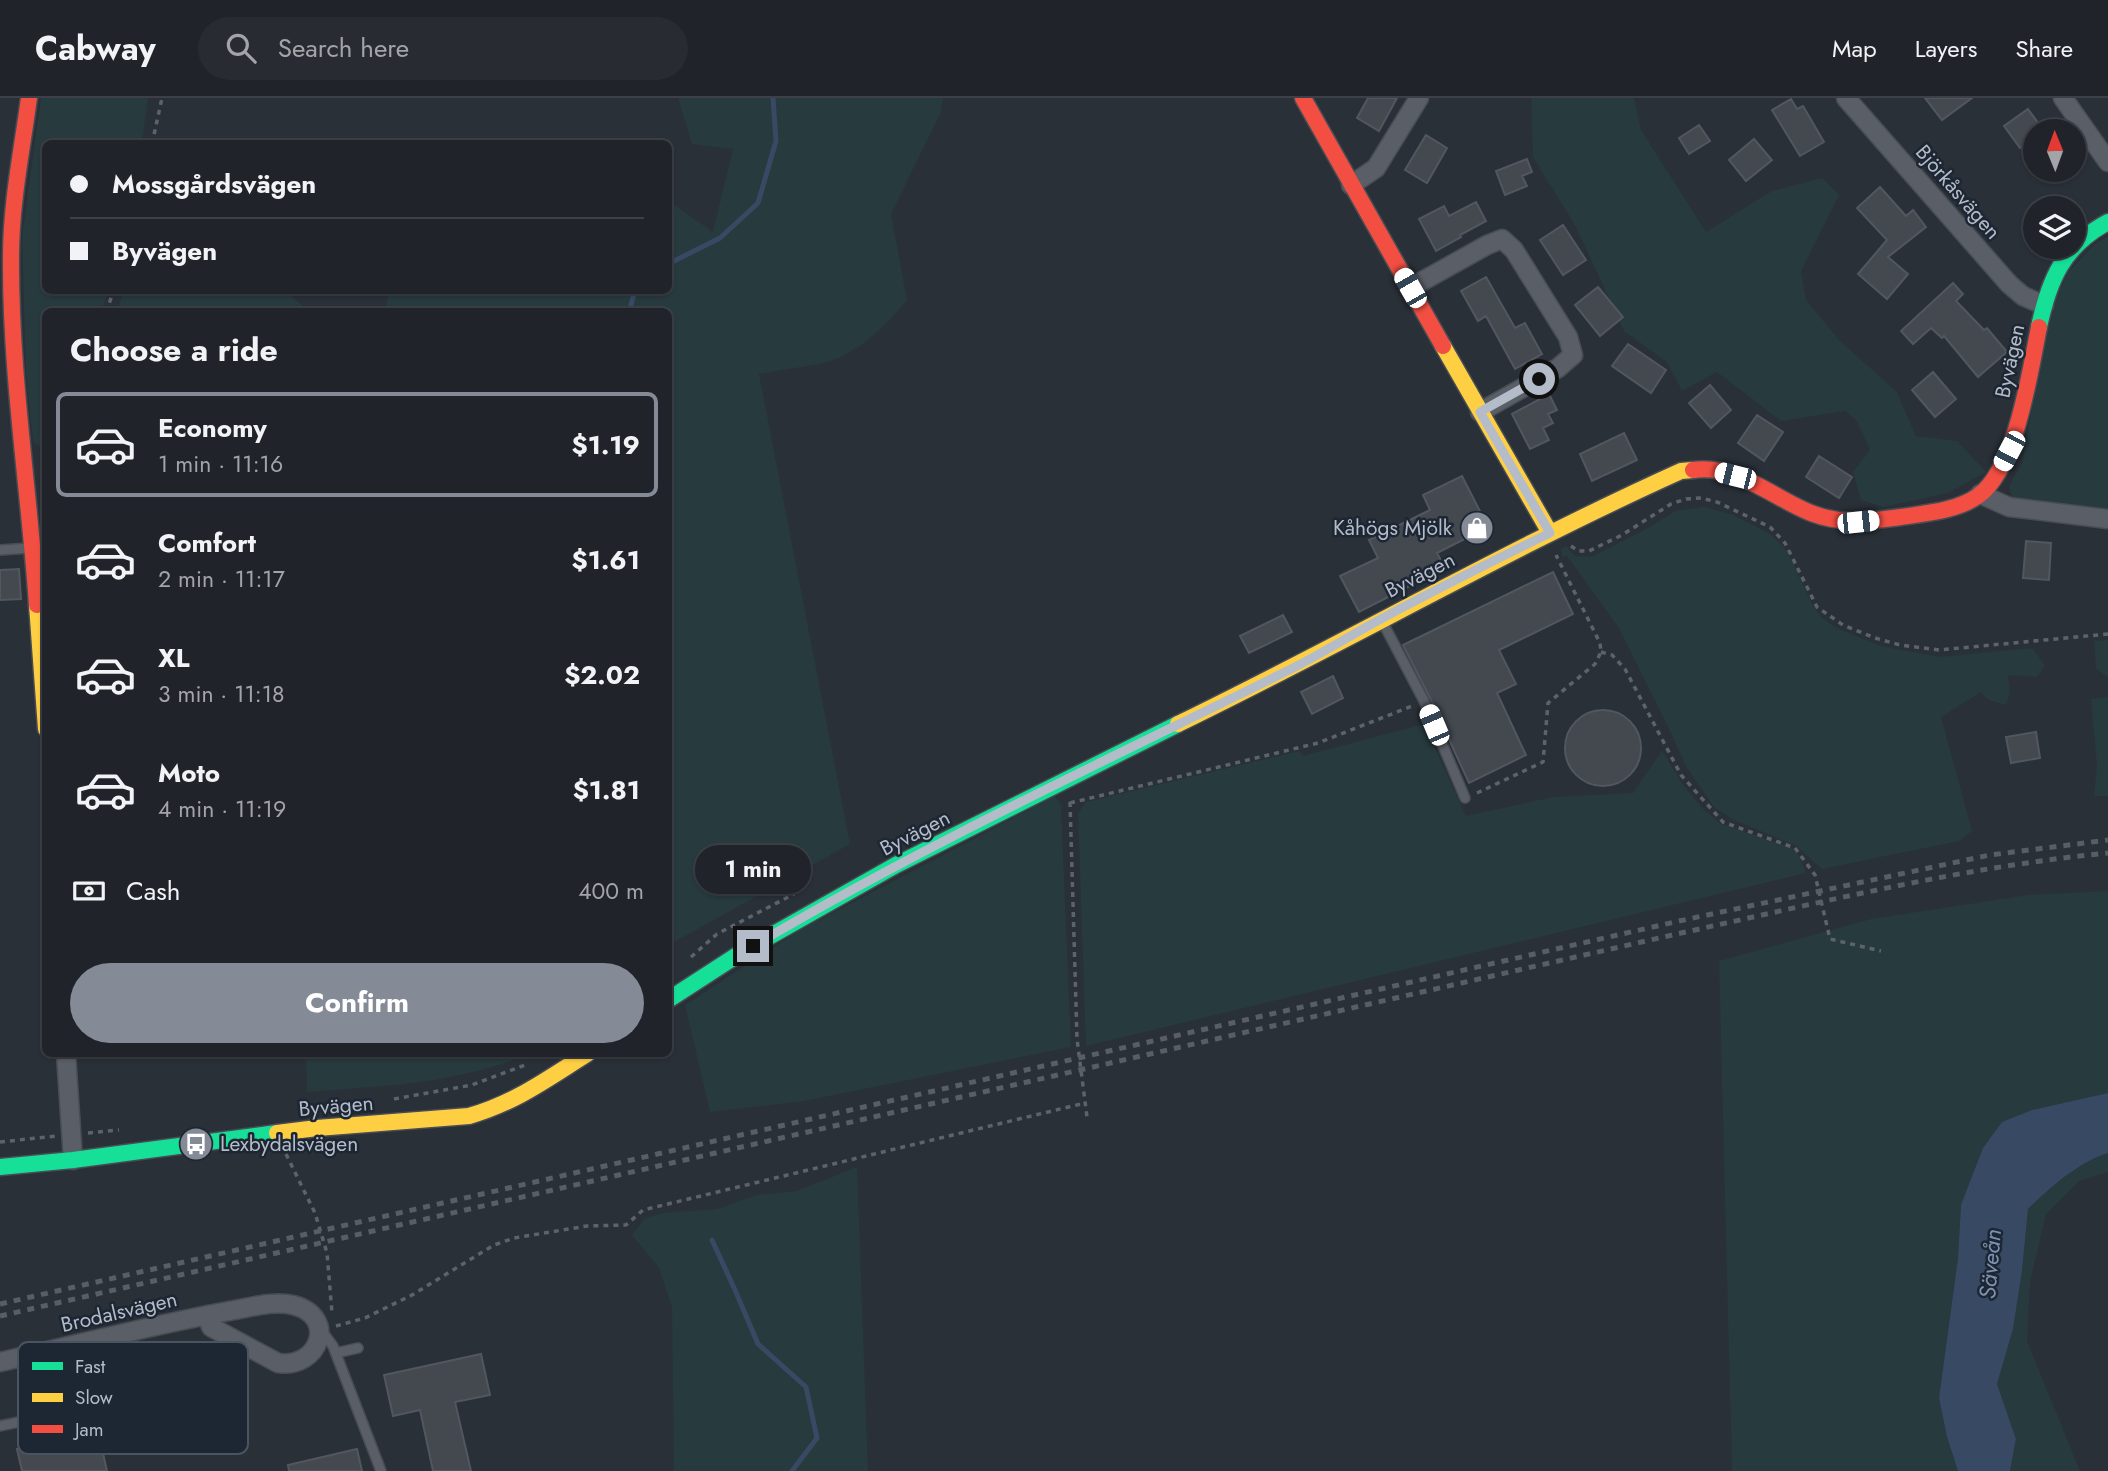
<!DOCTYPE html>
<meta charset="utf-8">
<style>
body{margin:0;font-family:Jost,sans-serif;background:#282c32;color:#f1f3f6;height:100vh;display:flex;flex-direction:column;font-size:26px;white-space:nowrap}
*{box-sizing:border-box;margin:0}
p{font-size:23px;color:#a2a4a8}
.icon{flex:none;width:38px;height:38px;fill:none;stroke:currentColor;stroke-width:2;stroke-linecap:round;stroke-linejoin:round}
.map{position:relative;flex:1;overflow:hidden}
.side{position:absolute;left:42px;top:210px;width:630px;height:749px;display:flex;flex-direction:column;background:#20242a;border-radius:10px;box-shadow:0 2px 5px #0004,0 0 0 2px #3d4147}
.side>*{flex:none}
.hud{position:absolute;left:42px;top:42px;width:630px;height:154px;border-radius:10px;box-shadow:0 2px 5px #0004,0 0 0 2px #3d4147;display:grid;align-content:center;height:154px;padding:0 28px;background:#20242a}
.needle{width:46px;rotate:359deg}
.fabs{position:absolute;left:2023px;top:21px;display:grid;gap:14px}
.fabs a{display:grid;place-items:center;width:63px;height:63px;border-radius:50%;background:#20242a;box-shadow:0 2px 5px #0004,0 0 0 2px #3d4147;font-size:35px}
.end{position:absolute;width:32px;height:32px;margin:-16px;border:9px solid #b4bcc9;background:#111;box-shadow:0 0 0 4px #111}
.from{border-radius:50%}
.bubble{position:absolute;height:49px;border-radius:24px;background:#20242a;box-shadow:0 2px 5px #0004,0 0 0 2px #3d4147;font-size:23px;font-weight:700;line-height:49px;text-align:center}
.car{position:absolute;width:21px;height:42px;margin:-21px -10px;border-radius:9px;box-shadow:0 0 5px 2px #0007;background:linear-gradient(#fff 24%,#345 0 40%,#fff 0 76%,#345 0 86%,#fff 0)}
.hud b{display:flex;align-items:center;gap:24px;height:66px;font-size:26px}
.hud b+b{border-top:2px solid #3d4147}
.hud i{width:18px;height:18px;background:#f1f3f6}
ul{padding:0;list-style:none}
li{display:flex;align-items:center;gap:21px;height:105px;margin:0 14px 10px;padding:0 14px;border:4px solid transparent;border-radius:10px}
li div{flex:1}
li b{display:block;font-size:26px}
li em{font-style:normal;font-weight:700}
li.selected{border-color:#848b96}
li>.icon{width:63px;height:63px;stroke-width:1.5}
h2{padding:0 28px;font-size:32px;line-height:84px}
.pay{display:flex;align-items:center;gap:18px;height:77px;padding:0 28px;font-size:26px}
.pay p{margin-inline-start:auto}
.primary-button{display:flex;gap:14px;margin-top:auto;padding:14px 28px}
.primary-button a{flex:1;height:80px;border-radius:42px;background:#848b96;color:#fff;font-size:28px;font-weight:700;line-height:80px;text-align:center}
header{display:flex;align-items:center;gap:42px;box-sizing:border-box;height:98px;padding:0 35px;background:#20242a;border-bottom:2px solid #3d4147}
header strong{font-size:33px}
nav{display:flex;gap:38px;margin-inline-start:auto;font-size:24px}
.search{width:490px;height:63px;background:#282c32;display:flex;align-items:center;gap:18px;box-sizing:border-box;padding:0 24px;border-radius:38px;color:#a2a4a8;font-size:26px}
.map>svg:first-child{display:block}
.green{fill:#273a3e}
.water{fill:#384963}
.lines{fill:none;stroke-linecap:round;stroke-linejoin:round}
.stream{stroke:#384963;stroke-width:5}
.building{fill:#444950;stroke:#52575f;stroke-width:2}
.lane-casing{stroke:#484c53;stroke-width:12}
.street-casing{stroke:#484c53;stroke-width:21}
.fast-casing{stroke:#484c53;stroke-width:19}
.slow-casing{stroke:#484c53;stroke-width:19}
.jam-casing{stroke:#484c53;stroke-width:19}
.path{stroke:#5d636a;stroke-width:3.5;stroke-dasharray:5 5;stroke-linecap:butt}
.lane{stroke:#5a5e66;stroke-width:9}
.street{stroke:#5a5e66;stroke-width:18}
.fast{stroke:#16e098;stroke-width:16}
.slow{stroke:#ffcf43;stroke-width:16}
.jam{stroke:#f24e42;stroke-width:16}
.rail{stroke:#595d64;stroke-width:5;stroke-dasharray:7 7;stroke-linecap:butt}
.route{stroke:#b4bcc9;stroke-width:9}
.labels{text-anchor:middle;stroke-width:5;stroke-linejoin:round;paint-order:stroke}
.street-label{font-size:21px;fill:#b4bcc9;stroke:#1d2633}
.poi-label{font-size:21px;fill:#b4bcc9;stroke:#1d2633;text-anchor:end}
.water-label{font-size:23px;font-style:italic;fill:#7c92b1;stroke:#1d2633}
.key{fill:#1d2633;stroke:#4a5360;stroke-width:2}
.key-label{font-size:19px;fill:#b4bcc9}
</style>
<header>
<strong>Cabway</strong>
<div class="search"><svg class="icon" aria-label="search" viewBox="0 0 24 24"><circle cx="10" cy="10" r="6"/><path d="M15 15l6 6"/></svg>Search here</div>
<nav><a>Map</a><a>Layers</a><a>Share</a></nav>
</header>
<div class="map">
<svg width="2108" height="1373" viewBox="0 0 2108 1373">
<rect width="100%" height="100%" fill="#2a3038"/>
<path class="green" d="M41,0H148L142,45L46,46V192L109,193L101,213L46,214L45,334L39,348L33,343L26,275L22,139Z
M678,0H943L941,14L891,116L907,202C883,230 857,258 819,266C799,270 779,272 759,276L850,746L669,847L668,214L385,213L389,193L668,192L669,103L713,134L733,51L692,46Z
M1531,0H1634L1641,32L1706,134L1772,93L1822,80L1839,97L1801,173L1806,202L1840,243L1897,294L1916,338L1957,343L1986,374L1948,395L1883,409L1861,402L1853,374L1870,352L1857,323L1845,313L1781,323L1717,274L1682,293L1667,264L1624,233L1575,127L1533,59Z
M2108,138V416L2025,408L2012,400L2009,388L2022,365L2042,255L2056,201L2068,174L2095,146Z
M285,193L309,213L122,214L118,210L124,193Z
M1704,409L1733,417L1770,436L1787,453L1812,506L1821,519L1837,530L1880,548L1940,559L2032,550L2045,567L2037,579L2008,577L2010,595L2006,607L1989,602L1981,594L1941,619L1972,733L1959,743L1822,771L1796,748L1734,722L1714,709L1686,668L1670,633L1619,530L1567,458L1562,459L1561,451L1566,448L1575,458L1591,459L1648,430L1675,413Z
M2108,542V579L2096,571L2094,543Z
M2108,599V698H2094L2097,667L2091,601Z
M1424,626L1466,718L1553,699L1633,695L1662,653L1682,685L1701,709L1721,726L1792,750L1799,758L1806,775L1086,948L1078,715L1086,704L1299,653L1303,658Z
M1055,698L1061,707L1071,949L804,1003L710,1014L685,907L800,832Z
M2108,793V995L2032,1012L1961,1107L1958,1160L1939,1300L1947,1339L1958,1373H1732L1719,863L1871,821L2028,797Z
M306,956H528C457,986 383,988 307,994Z
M2108,1055V1074L2079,1083L2046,1116L2030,1184L2027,1243L2080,1373H2010L2016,1341L1997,1286L2013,1231L2022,1173L2028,1111C2051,1089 2077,1065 2108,1055Z
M857,1069L868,1373H674L672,1209L659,1170L632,1137L645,1120L664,1115L717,1111L757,1097L797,1093Z"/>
<path class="water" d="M2108,995V1055C2077,1065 2051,1089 2028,1111L2022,1173L2013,1231L1997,1286L2016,1341L2010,1373H1958L1947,1339L1939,1300L1958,1160L1961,1107L1983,1050L2002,1024L2032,1012Z"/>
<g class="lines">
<path class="stream" d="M668,166L720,140L758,105L776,43L773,0
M629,214L635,192
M712,1142L735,1192L758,1246L806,1289L817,1340L792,1373"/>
</g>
<path class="building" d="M1368,0H1397L1379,33L1357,20Z
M1925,0H1972L1942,22Z
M1791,1L1797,11L1803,8L1824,44L1800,58L1772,12Z
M2028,11L2044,33H2035V40L2020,50L2004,28Z
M1699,27L1710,43L1689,56L1679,40Z
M1426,37L1447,50L1427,85L1405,72Z
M1754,41L1772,62L1746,83L1729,62Z
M1527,61L1532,74L1522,78L1527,88L1505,97L1496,73Z
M1880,89L1906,118L1913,112L1926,129L1888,159L1908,176L1887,201L1858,176L1887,142L1857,110Z
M1476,104L1486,123L1460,137L1461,139L1436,153L1419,121L1444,108L1449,118Z
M1563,127L1586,162L1563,177L1540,142Z
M1486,179L1515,230L1525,225L1542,256L1515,271L1486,218L1478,223L1461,193Z
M1953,185L1963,196L1956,203L1984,232L1987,230L2007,254L1978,279L1944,238L1942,240L1931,230L1913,246L1901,233Z
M1598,189L1623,219L1600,238L1575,207Z
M1628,246L1666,272L1651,295L1612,268Z
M1933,274L1956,301L1935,319L1912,292Z
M1710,287L1731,312L1711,330L1689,305Z
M1549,296L1557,312L1548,316L1553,325L1543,330L1549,342L1530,351L1512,316Z
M1757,317L1783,334L1764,363L1738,345Z
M1624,335L1637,362L1592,383L1580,356Z
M1819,358L1852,379L1839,400L1806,379Z
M1462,378L1488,429L1437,455L1445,470L1359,514L1340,478L1378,460L1369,442L1430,412L1423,397Z
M2026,443L2051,445L2049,482L2023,480Z
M19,471L21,501L0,502V472Z
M1553,474L1573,516L1499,552L1516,586L1497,595L1526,657L1469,685L1430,600L1403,547Z
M1283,517L1292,534L1249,555L1240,538Z
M1333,578L1343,600L1312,616L1301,594Z
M1565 650a38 38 0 1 1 76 0a38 38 0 1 1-76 0Z
M2036,634L2040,660L2011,665L2006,639Z
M481,1256L490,1297L455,1304L471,1373H433L420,1312L393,1318L384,1277Z
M98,1333L107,1373H22L17,1351Z
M357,1351L362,1373H289L288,1367Z"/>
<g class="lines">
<defs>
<path id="lane" d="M0,452L30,450
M1382,523L1424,603L1465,700
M321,1232L333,1248L381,1373
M336,1255L358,1250
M0,1328L81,1311L87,1306L86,1283L77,1247"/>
<path id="street" d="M1846,0L2009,186L2023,198L2044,207
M2063,0L2108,64
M1351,87L1376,70L1419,0
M1410,190L1487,147L1502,141L1514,152L1568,239L1573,257L1558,270L1480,314
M1980,396L2009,409L2108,421
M66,956L73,1062
M0,1264C76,1247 152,1227 229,1213C249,1210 273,1202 293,1207C338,1218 320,1271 278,1265L211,1229L207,1217"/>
<path id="fast" d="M2039,229C2049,182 2063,148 2108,124
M668,902L742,854L896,767L1178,626
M0,1069L73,1062L277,1035"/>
<path id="slow" d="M1443,248L1550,435
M37,507L46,631
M1178,626C1347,544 1510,450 1681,373L1693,372
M277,1035L317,1030L469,1018C515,1005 547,981 587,956"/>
<path id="jam" d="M29,0C22,52 11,105 11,158C10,274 29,391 37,507
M1303,0L1443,248
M1693,372C1737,366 1773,400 1811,415C1841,427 1871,423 1901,419C1927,415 1956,413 1978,398C2016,371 2030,274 2039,229"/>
</defs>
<use href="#lane" class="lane-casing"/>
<use href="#street" class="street-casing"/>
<use href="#fast" class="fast-casing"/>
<use href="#slow" class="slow-casing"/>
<use href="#jam" class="jam-casing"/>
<path class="path" d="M152,46L162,0
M106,214L114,192
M1571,448L1578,453H1589L1622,437L1671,406L1686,401L1701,400L1717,404L1770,429L1785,445L1817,509L1843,527L1875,540L1900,547L1939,552L2108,536
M1601,554L1612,557L1625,571L1681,677L1723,724L1795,750L1815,777L1830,841L1881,853
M1477,695L1543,664L1548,605L1595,566L1601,554L1600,545L1556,457
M1070,704L1077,941L1087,1019
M1070,705L1318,645L1412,608
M691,859L717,836L794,796
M394,1001L472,987L525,967
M88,1035L119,1032
M0,1044L56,1038
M286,1056L315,1115L327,1155L332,1215
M336,1228L365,1220L412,1197L494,1147L514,1140L587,1128L626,1127L643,1112L1085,1005"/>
<use href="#lane" class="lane"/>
<use href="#street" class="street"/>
<use href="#fast" class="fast"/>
<use href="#slow" class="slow"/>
<use href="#jam" class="jam"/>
<path class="rail" d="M0,1206L1679,823L1990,757L2108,742
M0,1218L1681,835C1823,804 1963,769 2108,755"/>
</g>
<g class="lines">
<path class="route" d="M753,848C927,745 1112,660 1293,570C1323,555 1351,537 1381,521C1437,491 1493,463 1550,435L1480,314L1539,281"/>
</g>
<defs>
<symbol id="shop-disc" viewBox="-11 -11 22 22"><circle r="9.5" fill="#848b96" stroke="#1d2633"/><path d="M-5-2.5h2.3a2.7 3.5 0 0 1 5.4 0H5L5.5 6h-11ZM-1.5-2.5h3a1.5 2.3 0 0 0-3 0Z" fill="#fff"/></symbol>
<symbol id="bus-disc" viewBox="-11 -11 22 22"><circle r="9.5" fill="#848b96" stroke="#1d2633"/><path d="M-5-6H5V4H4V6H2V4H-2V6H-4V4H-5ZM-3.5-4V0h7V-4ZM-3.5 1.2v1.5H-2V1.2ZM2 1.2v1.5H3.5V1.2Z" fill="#fff"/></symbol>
</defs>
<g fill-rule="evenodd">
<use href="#shop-disc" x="1458" y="411" width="38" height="38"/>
<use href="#bus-disc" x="177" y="1027" width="38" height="38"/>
</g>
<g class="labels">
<g class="street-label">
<text transform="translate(1958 94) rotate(49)" y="7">Björkåsvägen</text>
<text transform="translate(2010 263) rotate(-78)" y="7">Byvägen</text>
<text transform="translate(1420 477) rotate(-27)" y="7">Byvägen</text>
<text transform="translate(915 735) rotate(-27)" y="7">Byvägen</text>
<text transform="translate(336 1008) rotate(-5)" y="7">Byvägen</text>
<text transform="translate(119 1214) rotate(-13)" y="7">Brodalsvägen</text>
</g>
<g class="poi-label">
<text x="1452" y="437">Kåhögs Mjölk</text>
<text x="220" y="1053" text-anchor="start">Lexbydalsvägen</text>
</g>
<g class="water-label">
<text transform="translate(1990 1166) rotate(-85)" y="8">Säveån</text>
</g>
</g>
<rect x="18" y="1244" width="230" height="112" rx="10" class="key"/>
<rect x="32" y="1264" width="31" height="8" fill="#16e098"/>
<rect x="32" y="1295" width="31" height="9" fill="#ffcf43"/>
<rect x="32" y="1327" width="31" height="8" fill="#f24e42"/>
<g class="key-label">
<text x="75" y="1275">Fast</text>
<text x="75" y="1306">Slow</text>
<text x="75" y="1338">Jam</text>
</g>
</svg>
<div class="fabs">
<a><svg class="needle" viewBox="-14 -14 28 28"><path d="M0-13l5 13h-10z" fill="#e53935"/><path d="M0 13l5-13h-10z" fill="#a2a4a8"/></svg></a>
<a><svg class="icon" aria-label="layers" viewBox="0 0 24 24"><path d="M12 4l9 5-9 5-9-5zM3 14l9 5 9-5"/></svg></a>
</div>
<i class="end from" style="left:1539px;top:281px"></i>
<i class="end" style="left:753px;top:848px"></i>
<div class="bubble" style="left:695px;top:747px;width:116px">1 min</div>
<i class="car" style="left:1410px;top:190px;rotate:330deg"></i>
<i class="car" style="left:2009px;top:353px;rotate:208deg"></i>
<i class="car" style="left:1735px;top:378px;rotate:284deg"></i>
<i class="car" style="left:1858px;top:424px;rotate:84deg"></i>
<i class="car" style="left:1434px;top:627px;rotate:337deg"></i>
<div class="hud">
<b><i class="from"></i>Mossgårdsvägen</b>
<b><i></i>Byvägen</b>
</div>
<section class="side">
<h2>Choose a ride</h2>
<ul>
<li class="selected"><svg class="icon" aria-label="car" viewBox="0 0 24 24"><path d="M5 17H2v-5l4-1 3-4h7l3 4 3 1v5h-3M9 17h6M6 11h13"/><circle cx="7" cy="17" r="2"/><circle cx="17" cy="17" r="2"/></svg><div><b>Economy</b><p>1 min · 11:16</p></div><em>$1.19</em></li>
<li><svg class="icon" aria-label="car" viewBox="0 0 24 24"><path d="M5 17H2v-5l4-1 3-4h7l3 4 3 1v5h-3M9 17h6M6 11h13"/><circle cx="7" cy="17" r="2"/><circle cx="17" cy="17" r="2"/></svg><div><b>Comfort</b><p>2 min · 11:17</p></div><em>$1.61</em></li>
<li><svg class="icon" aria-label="car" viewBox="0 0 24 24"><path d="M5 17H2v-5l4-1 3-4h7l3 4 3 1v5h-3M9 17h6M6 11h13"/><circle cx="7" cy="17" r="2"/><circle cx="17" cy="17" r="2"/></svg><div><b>XL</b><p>3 min · 11:18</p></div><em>$2.02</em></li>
<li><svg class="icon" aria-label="car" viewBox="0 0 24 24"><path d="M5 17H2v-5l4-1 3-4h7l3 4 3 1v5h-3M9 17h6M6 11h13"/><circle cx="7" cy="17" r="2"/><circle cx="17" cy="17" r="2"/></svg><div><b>Moto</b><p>4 min · 11:19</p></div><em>$1.81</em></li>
</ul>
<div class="pay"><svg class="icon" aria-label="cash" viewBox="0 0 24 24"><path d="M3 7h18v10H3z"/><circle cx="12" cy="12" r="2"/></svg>Cash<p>400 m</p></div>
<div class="primary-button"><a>Confirm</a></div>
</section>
</div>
